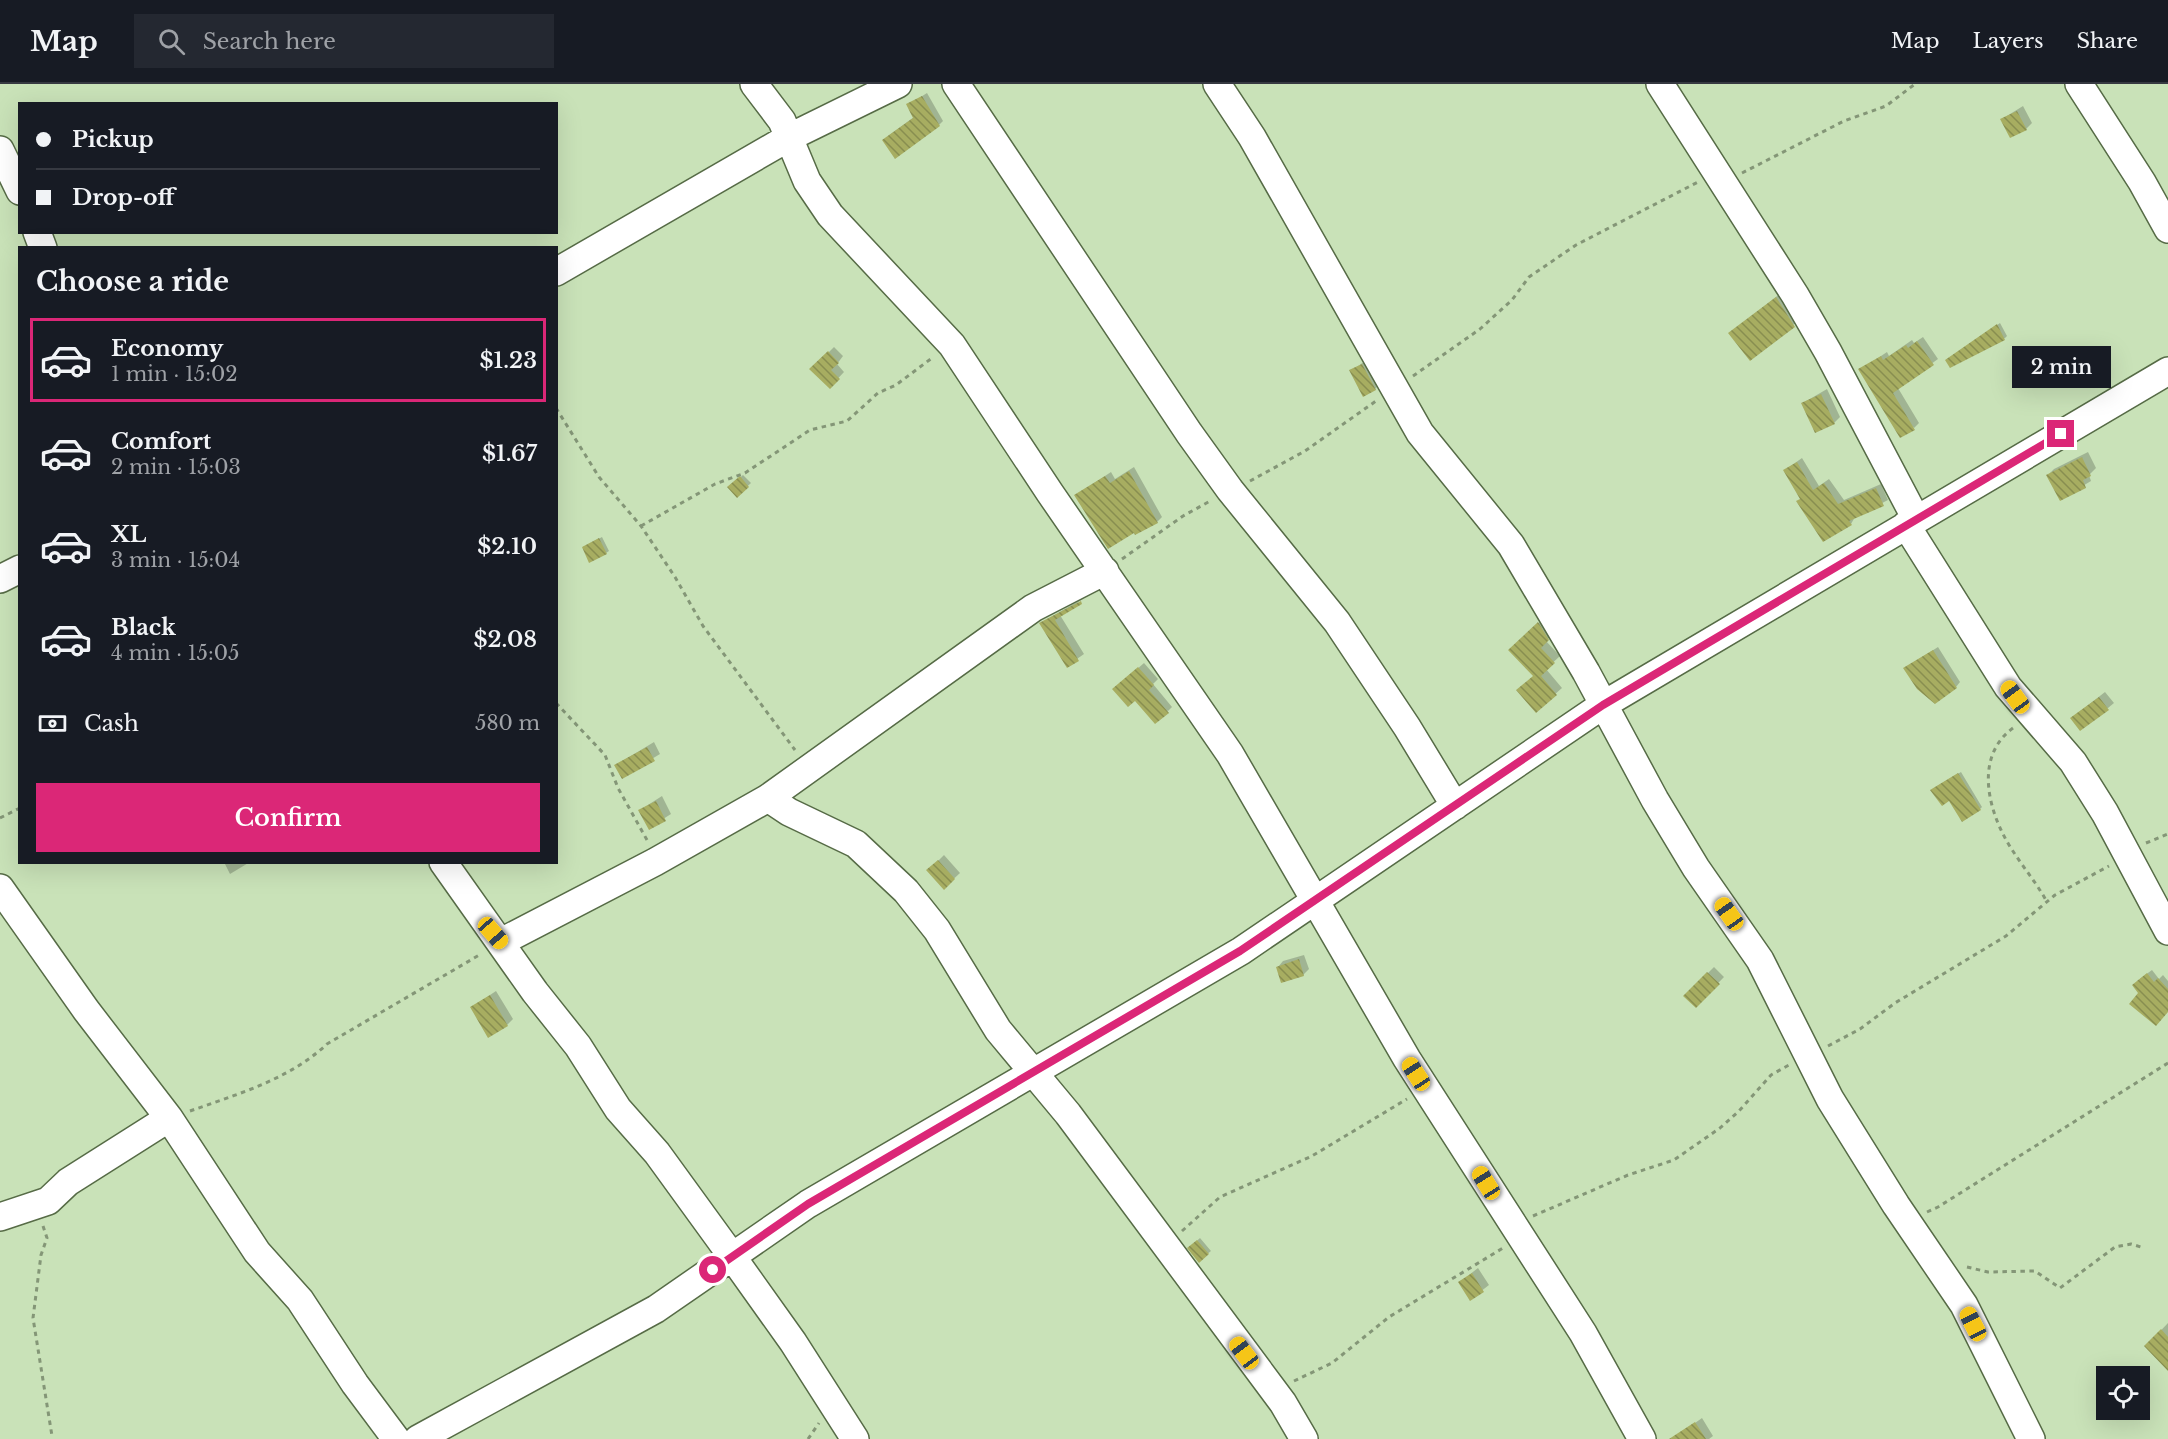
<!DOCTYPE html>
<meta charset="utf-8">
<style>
body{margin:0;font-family:"Libre Baskerville",serif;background:#242831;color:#f1f3f6;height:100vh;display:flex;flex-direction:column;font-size:22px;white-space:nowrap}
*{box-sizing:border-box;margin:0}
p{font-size:20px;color:#9ea1a6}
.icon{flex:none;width:33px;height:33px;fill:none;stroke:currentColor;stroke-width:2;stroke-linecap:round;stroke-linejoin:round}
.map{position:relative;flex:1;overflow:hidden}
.sheet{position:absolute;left:18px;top:162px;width:540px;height:618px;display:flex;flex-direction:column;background:#171b24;border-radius:0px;box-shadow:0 6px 24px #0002}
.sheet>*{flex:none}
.banner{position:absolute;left:18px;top:18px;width:540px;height:132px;border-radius:0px;box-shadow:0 6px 24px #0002;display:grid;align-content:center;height:132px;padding:0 18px;background:#171b24}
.fabs{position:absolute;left:2096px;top:1282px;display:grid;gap:12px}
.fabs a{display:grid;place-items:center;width:54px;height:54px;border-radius:0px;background:#171b24;box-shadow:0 6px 24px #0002;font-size:30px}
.end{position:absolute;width:27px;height:27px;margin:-14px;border:8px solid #db2777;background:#fff;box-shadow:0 0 0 3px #fff}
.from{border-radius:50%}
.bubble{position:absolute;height:42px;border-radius:0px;background:#171b24;box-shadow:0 6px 24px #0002;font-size:20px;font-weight:600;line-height:42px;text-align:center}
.car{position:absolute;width:18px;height:36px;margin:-18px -9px;border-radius:8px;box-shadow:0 0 4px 2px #0007;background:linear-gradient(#f5c518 24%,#345 0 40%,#f5c518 0 76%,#345 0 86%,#f5c518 0)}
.banner b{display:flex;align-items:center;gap:21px;height:57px;font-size:22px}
.banner b+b{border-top:2px solid #363941}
.banner i{width:15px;height:15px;background:#f1f3f6}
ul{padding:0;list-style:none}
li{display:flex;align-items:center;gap:18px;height:84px;margin:0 12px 9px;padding:0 6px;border:3px solid transparent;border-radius:0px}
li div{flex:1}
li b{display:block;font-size:22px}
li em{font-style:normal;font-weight:600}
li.on{border-color:#db2777}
li>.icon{width:54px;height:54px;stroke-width:1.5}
h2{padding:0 18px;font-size:27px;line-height:72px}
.pay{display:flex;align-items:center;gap:15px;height:66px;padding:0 18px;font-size:22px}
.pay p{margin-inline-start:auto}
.cta{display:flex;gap:12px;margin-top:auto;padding:12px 18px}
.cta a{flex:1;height:69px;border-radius:0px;background:#db2777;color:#fff;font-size:24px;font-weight:600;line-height:69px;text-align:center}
header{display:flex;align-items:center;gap:36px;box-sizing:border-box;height:84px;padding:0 30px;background:#171b24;border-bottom:2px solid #363941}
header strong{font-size:28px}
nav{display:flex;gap:33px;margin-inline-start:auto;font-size:21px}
.search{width:420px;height:54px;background:#242831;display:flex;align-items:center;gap:15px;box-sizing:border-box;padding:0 21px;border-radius:0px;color:#9ea1a6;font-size:22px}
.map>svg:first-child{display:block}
.shadow{fill:#0003}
.building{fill:url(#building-back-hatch)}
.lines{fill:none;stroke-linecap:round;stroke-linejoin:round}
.minor-casing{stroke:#566b46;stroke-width:30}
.path{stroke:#849677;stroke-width:3;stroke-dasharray:4.5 4.5;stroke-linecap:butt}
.minor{stroke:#fff;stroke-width:27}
.route{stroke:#db2777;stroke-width:8}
</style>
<header>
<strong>Map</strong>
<div class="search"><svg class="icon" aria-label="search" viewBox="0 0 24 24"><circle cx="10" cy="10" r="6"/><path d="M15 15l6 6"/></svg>Search here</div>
<nav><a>Map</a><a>Layers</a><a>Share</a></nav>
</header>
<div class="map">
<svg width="2168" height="1355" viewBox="0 0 2168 1355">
<defs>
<pattern id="building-back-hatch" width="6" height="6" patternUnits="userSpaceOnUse" patternTransform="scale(1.5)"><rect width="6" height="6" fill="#a7ad61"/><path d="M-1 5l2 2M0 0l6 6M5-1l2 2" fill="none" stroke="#888e50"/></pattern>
</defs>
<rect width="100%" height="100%" fill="#c9e2b8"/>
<path class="shadow" d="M927,9L943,37L939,41L888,52L914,33L908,21Z
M2023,22L2032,39L2026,45L2002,35Z
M1786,205L1803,233L1750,275L1730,249Z
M2000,239L2007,252L2005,254L1951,282L1950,274Z
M1923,253L1938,275L1898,304L1919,339L1914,344L1860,286L1887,268L1889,272L1912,256L1914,259Z
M834,263L843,272L837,280L844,288L830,303L812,285Z
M1368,275L1381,299L1375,305L1351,287Z
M1827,305L1840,333L1834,339L1803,319Z
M2088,368L2096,384L2089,391L2091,397L2061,415L2048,391L2054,385Z
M1802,374L1819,402L1829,395L1844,416L1881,400L1888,416L1855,433L1851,440L1801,414L1785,386Z
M1134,383L1162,433L1157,438L1076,411L1111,388L1115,395Z
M743,391L751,399L737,412L729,403Z
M602,453L609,467L606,469L583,463Z
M1087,512L1060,531L1084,570L1067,582L1041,539Z
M1544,534L1554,549L1546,557L1560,572L1546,585L1562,604L1536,627L1535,592L1510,566Z
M1938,563L1960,598L1956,603L1905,584Z
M1144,579L1158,595L1153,600L1172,623L1168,627L1135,615L1119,601Z
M2105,608L2114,619L2108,624L2078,629Z
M654,658L660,670L622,693L616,681Z
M1961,688L1982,723L1980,725L1949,715L1934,704Z
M662,712L671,730L649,744L640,726Z
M944,771L960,789L944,804L928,787Z
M224,778H250L230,790Z
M1304,871L1309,885L1303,891L1278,883L1283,877Z
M1714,883L1724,893L1696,922L1685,912Z
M2152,886L2159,895L2163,891L2168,897V924L2139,910L2137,897Z
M496,907L513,935L507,941L472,923Z
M1200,1154L1211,1167L1199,1177L1189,1164Z
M1478,1184L1489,1201L1471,1215L1460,1198Z
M2168,1239V1272L2146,1262Z
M1702,1334L1713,1352L1709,1355H1685L1681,1349Z"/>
<path class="building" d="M922,12L940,42L895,75L882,56L913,34L906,20Z
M2017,27L2027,46L2010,54L2000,35Z
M1776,213L1795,243L1750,277L1728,249Z
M1997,240L2005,256L1950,284L1945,276Z
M1917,257L1934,281L1893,309L1915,346L1900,354L1858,285L1881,272L1883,276L1906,261L1908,264Z
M828,267L839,279L831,286L840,295L830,305L809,285Z
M1362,280L1376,306L1363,313L1349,286Z
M1821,310L1835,340L1815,349L1801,319Z
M2082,373L2091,392L2083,396L2086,404L2060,417L2046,391Z
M1797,378L1813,406L1824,399L1838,420L1876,404L1884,422L1849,437L1852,441L1823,458L1796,417L1800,415L1783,386Z
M1129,387L1158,439L1135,451L1134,449L1108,465L1074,411L1105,392L1110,399Z
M740,392L749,403L737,414L727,403Z
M599,454L607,470L589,479L582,463Z
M1081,517L1082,520L1055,536L1079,577L1067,584L1039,539Z
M1538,538L1549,556L1541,564L1555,579L1541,592L1557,611L1536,629L1516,606L1533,592L1508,566Z
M1933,566L1957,604L1935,620L1917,605L1903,584Z
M1138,583L1154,601L1149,606L1169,629L1155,640L1135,617L1128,623L1112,605Z
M2099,613L2109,626L2080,647L2070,634Z
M647,663L655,677L622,695L614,681Z
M1958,689L1981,726L1962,738L1949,717L1942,722L1930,706Z
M656,717L666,737L649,746L638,726Z
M938,776L955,795L944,806L926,786Z
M1299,875L1304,892L1281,899L1276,883Z
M1707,888L1720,900L1696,924L1683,912Z
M2147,889L2154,898L2158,894L2168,905V928L2156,942L2129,920L2138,909L2132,901Z
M490,911L508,942L488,954L470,923Z
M1197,1156L1209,1170L1199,1179L1187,1164Z
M1472,1189L1484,1208L1470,1217L1458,1198Z
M2161,1245L2168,1253V1287L2144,1262Z
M1695,1338L1706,1355H1669Z"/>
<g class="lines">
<defs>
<path id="minor" d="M754,0L782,37L807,97L830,131L952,261L1050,409L1230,670L1407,975L1583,1249L1642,1355
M956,0L1189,349L1230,406L1337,538L1407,643L1455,722
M1217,0L1252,53L1420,349L1511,461L1586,588L1655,716L1696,784L1760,876L1830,1015L1896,1121L1964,1221L2031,1355
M1660,0L1795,211L1828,268L1916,435
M2079,0L2142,98L2168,145
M0,66L20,107
M37,148L43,164
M556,188L788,54L898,0
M1906,441L2008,603L2073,678L2105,729L2168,847
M0,495L20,485
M768,714L789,728L856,760L906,807L937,846L998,946L1068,1030L1283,1319L1304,1355
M443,778L535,908L578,962L618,1025L657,1069L726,1164L793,1258L855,1355
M0,804L86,926L169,1034L257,1168L300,1216L355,1300L396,1355
M501,858L655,778L768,714L1033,524L1105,487
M0,1133L48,1117L68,1098L169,1034
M418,1355L656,1225L808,1120L1241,867L1603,621L2168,287"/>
</defs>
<use href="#minor" class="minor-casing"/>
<path class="path" d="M1742,89L1844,37L1886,22L1915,0
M1413,292L1480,245L1512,216L1529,193L1576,161L1698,98
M556,324L599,393L641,442L675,493L703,542L795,666
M1250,397L1305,367L1376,317
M641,442L715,400L745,389L810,346L847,337L878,309L896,301L932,274
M1122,475L1183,432L1212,416
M556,619L605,671L618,704L647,756
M2013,644C1979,669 1985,713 2002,748C2014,773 2034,794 2047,818
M0,734L20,724
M2146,759L2168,750
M1828,962L1860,945L1895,919L2006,852L2055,811L2109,782
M190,1027C238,1010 290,995 327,960L481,870
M1927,1128L1938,1123L2168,979
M1533,1132L1628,1091L1674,1076L1720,1044L1739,1027L1771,991L1789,981
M43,1142L47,1154L41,1171L33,1234L52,1352
M1182,1147L1220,1113L1312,1072L1407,1015
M1967,1183L1988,1188L2035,1187L2060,1204L2115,1163L2131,1160L2141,1163
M1294,1297L1332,1279L1389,1233L1503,1164
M808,1355L819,1339"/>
<use href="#minor" class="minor"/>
</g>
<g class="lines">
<path class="route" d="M713,1186L808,1120L1240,867L1603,621L2061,350"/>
</g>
</svg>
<div class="fabs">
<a><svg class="icon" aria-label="locate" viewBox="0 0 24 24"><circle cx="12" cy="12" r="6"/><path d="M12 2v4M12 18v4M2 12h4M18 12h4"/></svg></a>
</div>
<i class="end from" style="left:713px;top:1186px"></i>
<i class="end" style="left:2061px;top:350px"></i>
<div class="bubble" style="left:2012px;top:262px;width:99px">2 min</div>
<i class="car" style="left:2015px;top:613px;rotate:324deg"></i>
<i class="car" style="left:1729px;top:830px;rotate:325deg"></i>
<i class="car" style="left:493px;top:849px;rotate:139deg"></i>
<i class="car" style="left:1416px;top:990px;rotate:327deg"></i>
<i class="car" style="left:1486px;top:1099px;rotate:328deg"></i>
<i class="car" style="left:1973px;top:1240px;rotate:333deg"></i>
<i class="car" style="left:1244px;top:1269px;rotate:323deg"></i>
<div class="banner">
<b><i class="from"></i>Pickup</b>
<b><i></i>Drop-off</b>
</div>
<section class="sheet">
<h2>Choose a ride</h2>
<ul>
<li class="on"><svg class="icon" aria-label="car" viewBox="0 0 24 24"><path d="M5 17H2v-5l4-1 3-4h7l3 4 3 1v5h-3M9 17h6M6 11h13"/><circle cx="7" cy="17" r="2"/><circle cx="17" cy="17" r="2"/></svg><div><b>Economy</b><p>1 min · 15:02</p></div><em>$1.23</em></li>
<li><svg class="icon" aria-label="car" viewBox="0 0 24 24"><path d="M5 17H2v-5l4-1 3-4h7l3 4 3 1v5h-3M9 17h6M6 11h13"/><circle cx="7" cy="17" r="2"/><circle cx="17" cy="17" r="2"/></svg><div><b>Comfort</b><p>2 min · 15:03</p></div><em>$1.67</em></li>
<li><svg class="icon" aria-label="car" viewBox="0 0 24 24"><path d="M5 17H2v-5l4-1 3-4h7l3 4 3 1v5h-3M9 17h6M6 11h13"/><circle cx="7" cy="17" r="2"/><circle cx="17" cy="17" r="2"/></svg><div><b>XL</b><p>3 min · 15:04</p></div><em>$2.10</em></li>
<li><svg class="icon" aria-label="car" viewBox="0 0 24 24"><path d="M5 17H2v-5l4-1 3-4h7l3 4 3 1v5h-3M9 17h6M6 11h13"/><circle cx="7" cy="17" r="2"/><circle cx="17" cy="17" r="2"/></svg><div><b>Black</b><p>4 min · 15:05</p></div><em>$2.08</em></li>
</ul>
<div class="pay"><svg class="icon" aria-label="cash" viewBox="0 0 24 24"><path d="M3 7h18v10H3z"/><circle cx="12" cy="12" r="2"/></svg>Cash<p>580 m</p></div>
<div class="cta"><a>Confirm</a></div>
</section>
</div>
